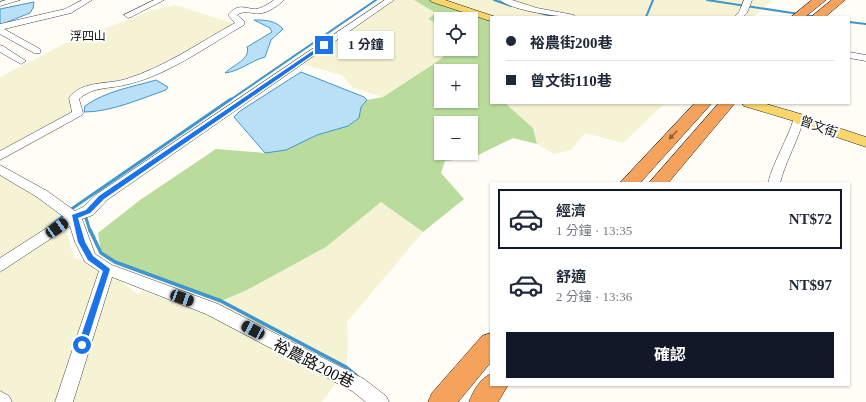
<!DOCTYPE html>
<html lang="zh-TW">
<meta charset="utf-8">
<style>
body{margin:0;font-family:"Times New Roman","Noto Sans TC",serif;background:#f2f2f3;color:#1f2937;height:100vh;display:flex;flex-direction:column;font-size:15px;white-space:nowrap}
*{box-sizing:border-box;margin:0}
p{font-size:13px;color:#747a83}
.icon{flex:none;width:22px;height:22px;fill:none;stroke:currentColor;stroke-width:2;stroke-linecap:round;stroke-linejoin:round}
.map{position:relative;flex:1;overflow:hidden}
.sheet{position:absolute;left:490px;top:182px;width:360px;height:204px;display:flex;flex-direction:column;background:#fff;border-radius:0px;box-shadow:0 1px 3px #0004}
.sheet>*{flex:none}
.top-card{position:absolute;left:490px;top:16px;width:360px;height:88px;border-radius:0px;box-shadow:0 1px 3px #0004;display:grid;align-content:center;height:88px;padding:0 16px;background:#fff}
.tools{position:absolute;left:434px;top:12px;display:grid;gap:8px}
.tools a{display:grid;place-items:center;width:44px;height:44px;border-radius:0px;background:#fff;box-shadow:0 1px 3px #0004;font-size:20px}
.end{position:absolute;width:18px;height:18px;margin:-9px;border:5px solid #1a73e8;background:#fff;box-shadow:0 0 0 2px #fff}
.from{border-radius:50%}
.bubble{position:absolute;height:28px;border-radius:0px;background:#fff;box-shadow:0 1px 3px #0004;font-size:13px;font-weight:700;line-height:28px;text-align:center}
.car{position:absolute;width:12px;height:24px;margin:-12px -6px;border-radius:5px;box-shadow:0 0 3px 1px #0007;background:linear-gradient(#222 24%,#8ab4d8 0 40%,#222 0 76%,#8ab4d8 0 86%,#222 0)}
.top-card b{display:flex;align-items:center;gap:14px;height:38px;font-size:15px}
.top-card b+b{border-top:1px solid #e0e1e3}
.top-card i{width:10px;height:10px;background:#1f2937}
ul{padding:7px 0 0;list-style:none}
li{display:flex;align-items:center;gap:12px;height:60px;margin:0 8px 6px;padding:0 8px;border:2px solid transparent;border-radius:0px}
li div{flex:1}
li b{display:block;font-size:15px}
li em{font-style:normal;font-weight:700}
li.active{border-color:#111827}
li>.icon{width:36px;height:36px;stroke-width:1.5}
.cta{display:flex;gap:8px;margin-top:auto;padding:8px 16px}
.cta a{flex:1;height:46px;border-radius:0px;background:#111827;color:#fff;font-size:16px;font-weight:700;line-height:46px;text-align:center}
.map>svg:first-child{display:block}
.farmland{fill:#f6f3d4}
.forest{fill:#b9dc9c;fill-rule:evenodd}
.water{fill:#b9e0f7;stroke:#3f96cf}
.lines{fill:none;stroke-linecap:round;stroke-linejoin:round}
.stream-far2{stroke:#3f96cf;stroke-width:2}
.stream-far1{stroke:#3f96cf;stroke-width:3}
.stream{stroke:#3f96cf;stroke-width:3.5}
.minor-casing{stroke:#444;stroke-width:1}
.major-casing{stroke:#222;stroke-width:1}
.highway-casing{stroke:#222;stroke-width:1}
.minor{fill:#fff;fill-rule:evenodd}
.major{fill:#f9d66b;fill-rule:evenodd}
.highway{fill:#f5a25d;fill-rule:evenodd}
.oneway{fill:#8e613b}
.route{fill:#1a73e8}
.labels{text-anchor:middle;stroke-width:4;stroke-linejoin:round;paint-order:stroke}
.far-neighbourhood-label{font-size:12px;fill:#111;stroke:#fff}
.street-label{font-size:13px;fill:#111;stroke:#fff}
.near-street-label{font-size:16px;fill:#111;stroke:#fff}
</style>
<div class="map">
<svg width="866" height="402" viewBox="0 0 866 402">
<rect width="100%" height="100%" fill="#fffdf5"/>
<path class="farmland" d="M394,0H414L437,13L428,19L441,26V49H453L452,51L383,97L353,88L342,75L299,63Z
M440,0H772L753,17H492Z
M176,5L238,25L172,61L110,90H91L71,99L74,108L63,127L0,161V77L62,45L153,10Z
M505,103H665L623,143L585,133L571,150L554,154L537,144L533,128Z
M0,165L61,211L74,258L88,261L113,275L137,294L144,292L195,308L247,290L326,247L381,202L423,232L347,322L348,345L346,370L322,402H0Z"/>
<path class="forest" d="M414,0H440L491,17V103H505L533,128L537,144L513,138L472,158L445,161L441,173L464,199L423,232L381,202L326,247L247,290L221,301L115,262L101,253L98,233L140,200L216,149L265,153L317,135L348,126L359,118L361,107L367,100L383,97L435,63L453,49H471V19H441V26L428,19L436,13ZM441,71H471V101H441ZM441,123H471V153H441Z"/>
<path class="water" d="M34,2L33,8L30,13L0,25V9Z
M254,20C265,20 275,20 283,29L271,40L265,57C250,61 241,71 225,73C233,65 251,59 247,47L272,32L270,28Z
M301,72L364,97L367,100L361,107L359,118L348,126L317,135L286,150L265,153L234,117L240,111Z
M156,80L168,87L166,90C140,99 111,112 84,112L85,106C106,91 132,87 156,80Z"/>
<g class="lines">
<path class="stream-far2" d="M494,0L511,6
M707,0L799,14
M540,13L556,17
M804,15L818,17
M646,17L653,0
M849,22L866,24
M230,100L376,0"/>
<path class="stream-far1" d="M70,210L231,99
M85,215L90,231
M52,225L66,214"/>
<path class="stream" d="M90,230L101,253L115,262L221,301L346,367L357,376"/>
<defs>
<path id="minor" d="M6,0H20L0,6V2Z
M82,0H92L71,13L4,29L40,49V53H34L0,34V24L65,9Z
M154,0H164L131,17L128,18L124,15Z
M274,0H284C279,5 269,12 262,13C253,15 245,9 237,15L244,21V25C207,46 170,74 129,84C112,89 93,86 79,99L83,113L82,115L0,160V151L72,112L69,98C82,80 107,85 126,79C165,67 200,42 235,23L228,15C240,0 248,12 260,8C265,6 270,3 274,0Z
M385,0H394L107,200L93,215L82,219L95,254L112,265L218,304L364,379L386,396L389,402H366L352,391L206,314L112,277L73,402H55L99,271L85,262L75,242L70,226L0,272V258L64,217L37,197L0,175V165L47,191L75,211L83,207L97,194Z
M500,0H512L537,8L574,15L575,17C559,17 512,11 500,0Z
M744,0H752L747,13L743,17H734L739,12Z
M0,45L3,46L26,61L21,64L0,52Z
M849,52L866,55V61L849,58Z
M799,115L804,118C798,141 786,160 780,183H768C774,160 787,141 794,118Z
M0,391L9,396L12,402H0Z"/>
<path id="major" d="M430,0H445L496,17H491V21L487,20L432,2Z
M742,103H763L804,115L805,117L866,137V147L795,123L794,121L744,106Z"/>
<path id="highway" d="M812,0H826L805,17H791Z
M832,0H845L825,17H811Z
M695,103H712L640,183H620Z
M719,103H735L668,183H649Z
M491,333V362L458,402H428L432,393L482,336Z
M491,374V385H508L498,402H469C473,392 480,378 491,374Z"/>
</defs>
<use href="#minor" class="minor-casing"/>
<use href="#major" class="major-casing"/>
<use href="#highway" class="highway-casing"/>
<use href="#minor" class="minor"/>
<use href="#major" class="major"/>
<use href="#highway" class="highway"/>
</g>
<defs><path id="oneway-solid" d="M-6-.8H1V-3.2L6.5 0L1 3.2V.8H-6Z"/></defs>
<use class="oneway" href="#oneway-solid" transform="translate(673 135) rotate(134)"/>
<path class="route" d="M323,44L327,45L104,199L90,213L78,218L85,242L93,256L110,269L86,345L85,348H79L78,345L103,271L88,260L78,242L72,215L86,210L99,196Z"/>
<g class="labels">
<g class="far-neighbourhood-label">
<text x="88" y="40">浮四山</text>
</g>
<g class="street-label">
<text transform="translate(819 126) rotate(20)" y="5">曾文街</text>
</g>
<g class="near-street-label">
<text transform="translate(314 363) rotate(27)" y="6">裕農路200巷</text>
</g>
</g>
</svg>
<div class="tools">
<a><svg class="icon" aria-label="locate" viewBox="0 0 24 24"><circle cx="12" cy="12" r="6"/><path d="M12 2v4M12 18v4M2 12h4M18 12h4"/></svg></a>
<a>+</a>
<a>−</a>
</div>
<i class="end from" style="left:82px;top:345px"></i>
<i class="end" style="left:324px;top:45px"></i>
<div class="bubble" style="left:338px;top:31px;width:56px">1 分鐘</div>
<i class="car" style="left:57px;top:228px;rotate:56deg"></i>
<i class="car" style="left:182px;top:298px;rotate:110deg"></i>
<i class="car" style="left:253px;top:330px;rotate:298deg"></i>
<div class="top-card">
<b><i class="from"></i>裕農街200巷</b>
<b><i></i>曾文街110巷</b>
</div>
<section class="sheet">
<ul>
<li class="active"><svg class="icon" aria-label="car" viewBox="0 0 24 24"><path d="M5 17H2v-5l4-1 3-4h7l3 4 3 1v5h-3M9 17h6M6 11h13"/><circle cx="7" cy="17" r="2"/><circle cx="17" cy="17" r="2"/></svg><div><b>經濟</b><p>1 分鐘 · 13:35</p></div><em>NT$72</em></li>
<li><svg class="icon" aria-label="car" viewBox="0 0 24 24"><path d="M5 17H2v-5l4-1 3-4h7l3 4 3 1v5h-3M9 17h6M6 11h13"/><circle cx="7" cy="17" r="2"/><circle cx="17" cy="17" r="2"/></svg><div><b>舒適</b><p>2 分鐘 · 13:36</p></div><em>NT$97</em></li>
</ul>
<div class="cta"><a>確認</a></div>
</section>
</div>
